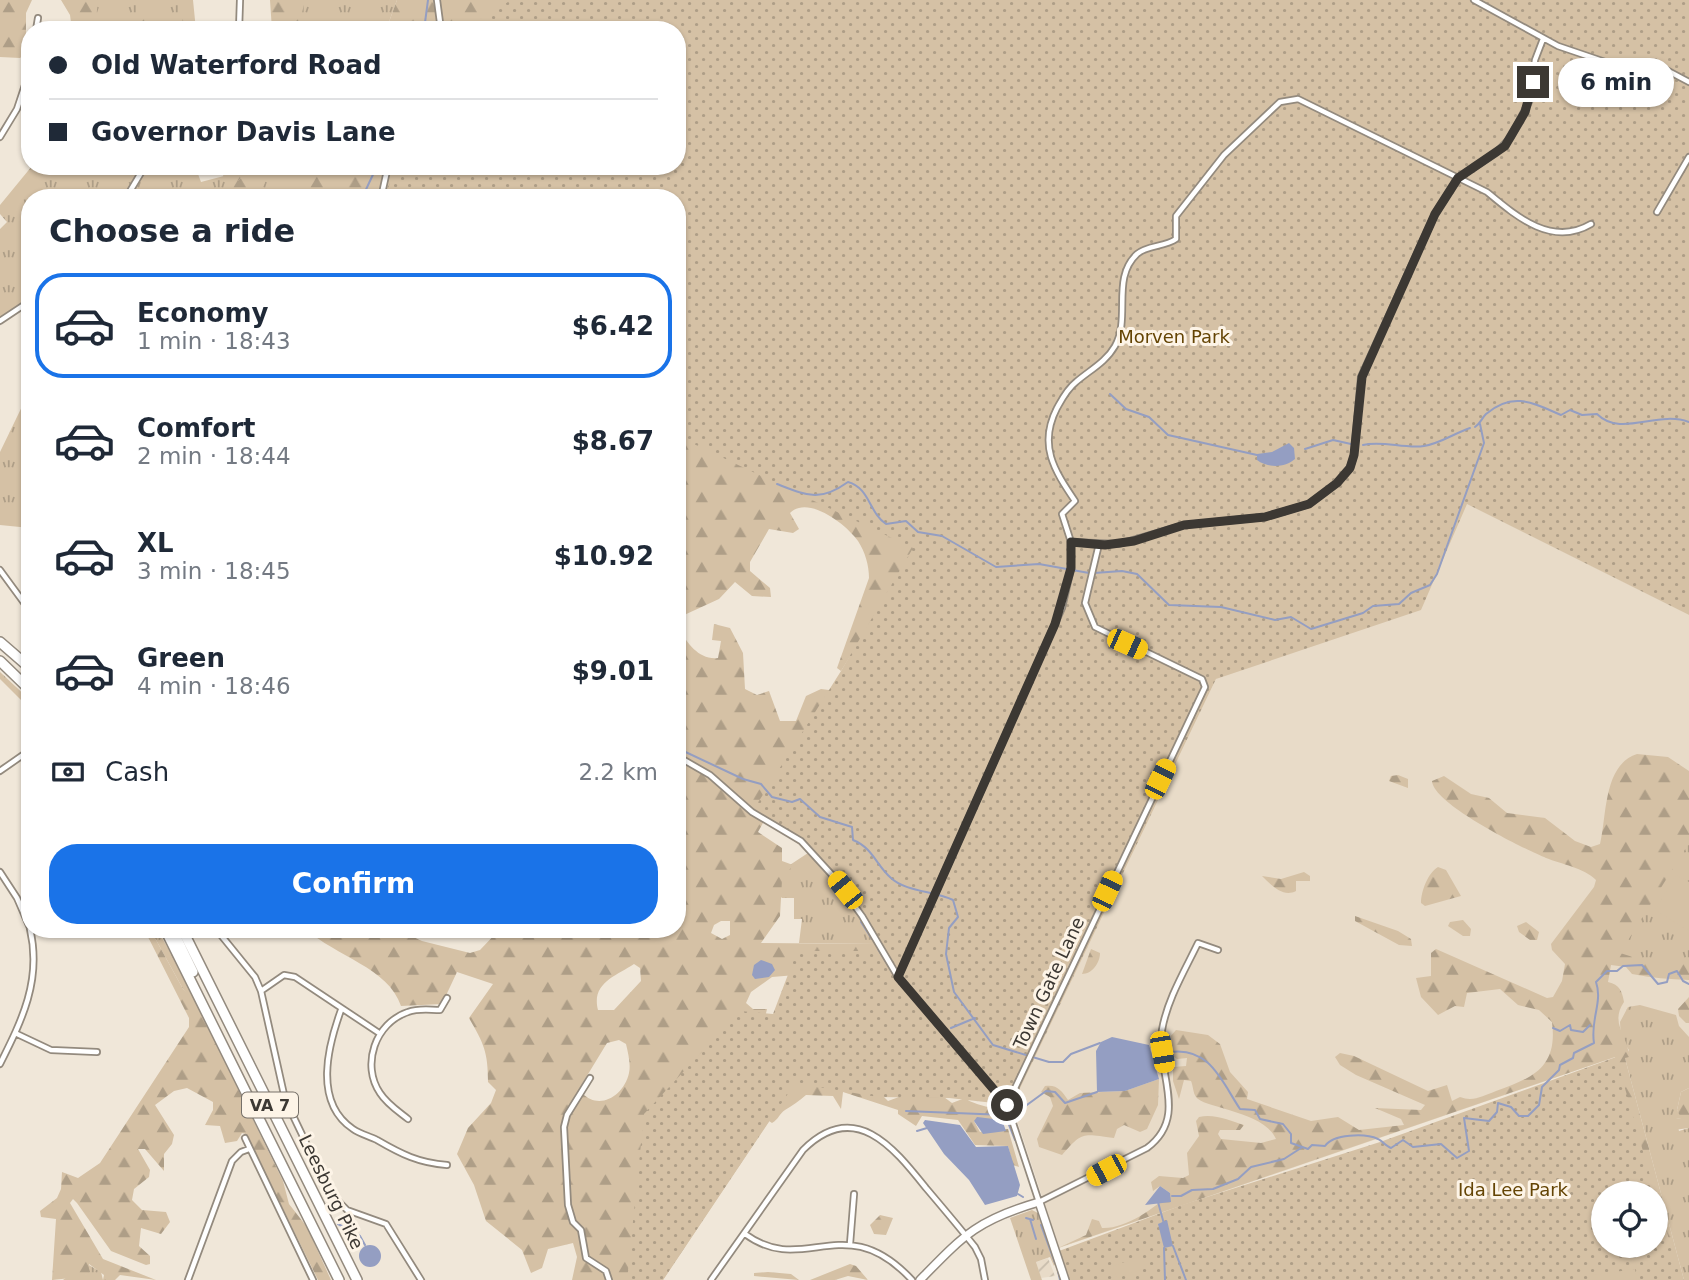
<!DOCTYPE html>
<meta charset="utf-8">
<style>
body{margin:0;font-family:"DejaVu Sans",sans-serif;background:#f2f2f3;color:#1f2937;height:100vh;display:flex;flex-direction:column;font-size:26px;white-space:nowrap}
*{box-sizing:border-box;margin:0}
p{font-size:23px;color:#747a83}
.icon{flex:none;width:38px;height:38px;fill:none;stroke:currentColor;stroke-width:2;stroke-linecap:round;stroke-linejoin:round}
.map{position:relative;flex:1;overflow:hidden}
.side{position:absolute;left:21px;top:189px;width:665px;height:749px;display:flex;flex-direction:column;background:#fff;border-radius:28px;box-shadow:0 2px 5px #0004}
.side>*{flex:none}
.hud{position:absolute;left:21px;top:21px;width:665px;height:154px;border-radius:28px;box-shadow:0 2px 5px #0004;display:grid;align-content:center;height:154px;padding:0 28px;background:#fff}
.buttons{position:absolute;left:1591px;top:1181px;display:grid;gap:14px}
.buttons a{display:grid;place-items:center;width:77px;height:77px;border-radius:50%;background:#fff;box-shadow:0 2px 5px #0004;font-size:35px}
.end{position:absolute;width:32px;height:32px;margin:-16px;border:9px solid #3c3833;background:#fff;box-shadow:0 0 0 4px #fff}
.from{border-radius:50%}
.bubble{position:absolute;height:49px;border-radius:24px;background:#fff;box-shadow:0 2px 5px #0004;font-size:23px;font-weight:600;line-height:49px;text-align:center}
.car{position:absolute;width:21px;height:42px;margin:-21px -10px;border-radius:9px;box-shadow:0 0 5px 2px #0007;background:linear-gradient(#f5c518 24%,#345 0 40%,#f5c518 0 76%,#345 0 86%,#f5c518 0)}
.hud b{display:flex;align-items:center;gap:24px;height:66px;font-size:26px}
.hud b+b{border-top:2px solid #e0e1e3}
.hud i{width:18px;height:18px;background:#1f2937}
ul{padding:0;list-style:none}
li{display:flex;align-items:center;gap:21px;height:105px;margin:0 14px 10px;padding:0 14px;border:4px solid transparent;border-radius:28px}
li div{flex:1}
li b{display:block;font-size:26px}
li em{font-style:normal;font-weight:600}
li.on{border-color:#1a73e8}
li>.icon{width:63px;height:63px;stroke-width:1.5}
h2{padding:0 28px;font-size:32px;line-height:84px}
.pay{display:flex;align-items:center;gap:18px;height:77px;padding:0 28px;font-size:26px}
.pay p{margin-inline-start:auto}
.cta{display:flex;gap:14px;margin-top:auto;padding:14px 28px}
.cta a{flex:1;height:80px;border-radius:28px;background:#1a73e8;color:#fff;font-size:28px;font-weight:600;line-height:80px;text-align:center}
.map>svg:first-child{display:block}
.built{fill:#e8dbc8}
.industrial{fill:url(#industrial-furrows)}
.grass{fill:url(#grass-tufts)}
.forest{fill:url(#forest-firs);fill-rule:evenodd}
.park{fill:url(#park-dots)}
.garden{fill:#d5c1a5}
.water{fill:#949ec2}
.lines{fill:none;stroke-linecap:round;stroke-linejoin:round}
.stream{stroke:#949ec2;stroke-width:2}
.street-casing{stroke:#938a7e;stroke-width:8}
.secondary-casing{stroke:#938a7e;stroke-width:10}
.highway-casing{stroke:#938a7e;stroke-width:12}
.street{stroke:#fff;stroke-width:4.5}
.secondary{stroke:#fff;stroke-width:7}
.highway{stroke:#fff;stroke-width:9}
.route{stroke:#3c3833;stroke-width:9}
.labels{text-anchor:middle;stroke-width:6;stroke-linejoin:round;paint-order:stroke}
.shield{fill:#fdf4e7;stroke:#767069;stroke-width:2}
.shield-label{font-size:16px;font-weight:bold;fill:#3c3833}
.park-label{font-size:18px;fill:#644404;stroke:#fdf4e7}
.street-label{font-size:18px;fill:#3c3833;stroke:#fdf4e7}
</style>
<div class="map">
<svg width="1689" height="1280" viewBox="0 0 1689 1280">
<defs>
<pattern id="industrial-furrows" width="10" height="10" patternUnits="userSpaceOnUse" patternTransform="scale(1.75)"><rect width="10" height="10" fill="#e8dbc8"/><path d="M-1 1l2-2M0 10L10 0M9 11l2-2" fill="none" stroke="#c8bdac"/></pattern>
<pattern id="grass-tufts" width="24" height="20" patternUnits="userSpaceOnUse" patternTransform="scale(1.75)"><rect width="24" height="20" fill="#d5c1a5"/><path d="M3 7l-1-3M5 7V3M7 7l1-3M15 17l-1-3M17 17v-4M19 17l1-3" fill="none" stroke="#ae9e87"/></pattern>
<pattern id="forest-firs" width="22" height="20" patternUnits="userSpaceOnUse" patternTransform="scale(1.75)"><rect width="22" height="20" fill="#d5c1a5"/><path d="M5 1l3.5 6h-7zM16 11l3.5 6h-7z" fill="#ae9e87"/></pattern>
<pattern id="park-dots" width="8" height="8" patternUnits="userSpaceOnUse" patternTransform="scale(1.75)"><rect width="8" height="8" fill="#d5c1a5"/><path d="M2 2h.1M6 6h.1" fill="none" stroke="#ae9e87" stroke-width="1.8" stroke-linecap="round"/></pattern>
</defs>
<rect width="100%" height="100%" fill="#f0e7d9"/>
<path class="built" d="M1467,503L1689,615V1082L1616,1057L1059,1248L1012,1105L1216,679Z"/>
<path class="industrial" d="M1048,1258L1055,1276L1041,1278L1036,1262Z"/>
<path class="grass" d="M90,0H191V30H87Z
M296,0H397L386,30H292Z
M32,166H195L201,182L239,172L244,166H360L358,198H30V296L0,319V229L7,222L0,214V205Z
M30,390V528L0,525V452Z
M0,672L30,700V709L0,679Z
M1689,841V971L1612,961Z
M808,853C836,879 856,911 876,944L799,943L802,919H794V898H782L764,882Z
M150,929H157L197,999L198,1008L183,989Z
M1640,1005L1676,1015L1679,1026L1689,1037V1088L1681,1092L1677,1110L1682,1118L1676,1119L1679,1131L1689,1128V1280H1684L1630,1077L1625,1058L1629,1050L1621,1038L1620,1022L1628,1007Z
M1032,1210L1040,1214L1057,1261L1054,1266L1050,1257L1036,1262L1042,1280H1031L1010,1218Z
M87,1264L101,1272L103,1280H63L68,1276L87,1274Z"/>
<path class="forest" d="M0,0H32L26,13V53L20,58L0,57Z
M61,0H98L95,30H72L70,15Z
M137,0H156L154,18L164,30H146L137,22Z
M178,0H193L196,30H186L178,9Z
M270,0H305L298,30H272Z
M397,0H1434L944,506L841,671L837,668L869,578C869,565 865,552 858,541C846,524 808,495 790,513L799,529L793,533L769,529L750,562V571L770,588L771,597L752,596L735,582L719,599L682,616L679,629C688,644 699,660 718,658L721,641L712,640L714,624L730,628L743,653L745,689L757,695L769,691L780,721H796L806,696L821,689L829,690L849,880L770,824L763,823L758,832L782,848V861L793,865L782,880L780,916L761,943L878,944L892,967L772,977L751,992L746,1003L753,1009H767L754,1066L883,1096L888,1101L929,1086L952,1103L965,1098C978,1108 994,1104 1005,1117V1122L974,1121L980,1132L1008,1129L1019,1167L1013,1165L1008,1146L975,1145L958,1120L922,1116L916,1126L898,1114V1110L843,1092L841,1109L833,1096L806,1095C799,1101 793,1105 785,1110C779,1114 779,1119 772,1123L769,1121L663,1280H572L577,1257L573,1243L548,1249L542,1268L531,1273L522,1250L486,1221L474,1185L457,1154L468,1128L491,1103L496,1090L488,1082C488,1052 484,1044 469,1018L493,984L457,972L442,1004L401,1006C389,968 335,956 306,929H396L422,941L470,953L480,950L500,929H677V198H289C287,184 288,174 300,166H677V30H386ZM721,921H730V935L722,939L711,933L714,925ZM634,964L640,968L641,981L614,1010H598C591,983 616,976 634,964ZM619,1040L626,1044C628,1053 631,1064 629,1073C624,1096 599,1111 582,1093V1084L607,1043Z
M234,166H250L238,181L254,166H272C268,174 265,186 259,192C248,205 224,193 223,174Z
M1637,754L1668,757L1689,771V843L1620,953L1636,958L1689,963V980C1670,979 1651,978 1632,974L1626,967L1611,965L1608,982C1620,985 1622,991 1624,1002C1609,1024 1629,1037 1629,1057L1625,1058L1630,1077L1684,1280H1677L1615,1057L1058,1248L1086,1235L1092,1219L1099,1221L1102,1228C1126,1229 1155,1208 1170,1193L1160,1186L1153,1191L1151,1182L1159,1176L1183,1178L1189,1175L1187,1153L1199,1136L1196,1121L1199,1117C1214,1113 1231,1121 1244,1125L1240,1130H1220L1218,1134L1221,1139L1261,1143L1276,1139C1264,1111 1203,1108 1196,1097C1193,1093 1193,1085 1191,1081L1184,1080L1179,1099L1173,1081V1067L1186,1066L1187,1058L1177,1059L1170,1054L1168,1039L1176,1030L1208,1035L1220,1044L1230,1072L1248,1092L1247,1099L1311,1121L1338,1117L1359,1130L1404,1125L1401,1119L1375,1108L1421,1110L1425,1105L1356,1075L1340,1065L1335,1057L1340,1053L1354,1056L1428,1091L1447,1085L1452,1101L1460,1097C1473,1102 1483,1096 1496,1091C1532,1078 1558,1068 1552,1022L1539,1010L1518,1005L1500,989L1467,993L1464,1007L1455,1006L1438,1015L1421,997L1416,978L1431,976V953L1436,949L1547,998L1553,997L1562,981L1565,964L1552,950L1551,944L1594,887L1596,880C1584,868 1561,864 1546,858C1524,849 1433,804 1432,781L1444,776L1471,794L1489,798L1507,813L1545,818L1575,841L1591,847L1600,844C1607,816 1603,765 1637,754Z
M1398,775L1408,779V788L1389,781L1391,776Z
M1438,867L1446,870L1461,896L1425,906L1421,903C1421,891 1428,873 1438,867Z
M1304,872L1310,876V881H1296V891C1283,898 1271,885 1262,876L1281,879Z
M1355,916L1398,931L1411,939L1412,946L1399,945L1355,921Z
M1463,920L1471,929L1470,936H1463L1448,926L1450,922Z
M1526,922L1539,932L1537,940H1530L1519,932L1517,926Z
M144,929H150L183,989L195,1001L283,1181L289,1204L307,1227L331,1280H318L246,1134L242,1133L237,1141L225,1143L220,1126L205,1125L213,1110V1102L187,1088L174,1091L155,1105L174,1135L172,1144L164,1154V1171L145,1149H138L150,1170L149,1177L134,1189L132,1200L142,1210L166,1212L170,1222L161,1234L141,1228L139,1246L150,1256V1264L146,1265L111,1251L77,1203L73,1199L70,1203L103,1259L156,1280L120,1275L115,1280H103L104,1275L89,1264L88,1274C84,1276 56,1280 52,1280L56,1219L41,1217L40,1211L57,1198L61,1189L62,1172L78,1178L100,1163L189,1027V1018Z
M1091,949L1100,953C1100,963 1092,974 1082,974Z
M1689,997V1023H1686L1679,1016L1678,1009Z
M1159,1079L1158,1105L1147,1129L1140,1132L1124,1125L1117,1129L1114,1138C1082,1134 1083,1131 1062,1155L1039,1147L1037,1139L1053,1106L1050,1097L1041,1092L1045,1086C1057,1084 1062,1091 1068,1100L1080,1093L1125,1091Z
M1689,1088V1128L1674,1130L1670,1120L1681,1118L1677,1110L1681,1092Z
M880,1215L893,1218L886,1235L874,1234L870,1225Z
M850,1264L856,1266L868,1280L848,1276L835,1280H810Z
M768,1272L791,1274L799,1280L754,1276V1273Z"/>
<path class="park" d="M511,0H1689V615L1467,504L1421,610L1216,679L1012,1105L949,1098L878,1097L795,1083L663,1280H627L644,1114L740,1011L773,1014L797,951H882L871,930L815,855L752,812L841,671L913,548L677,436V198H386L394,166H677V30H463Z
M1616,1057L1655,1193L1603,1194V1246H1656V1195L1681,1280H1068L1059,1251L1185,1204L1380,1142Z"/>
<path class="garden" d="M1676,875L1689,882V931L1655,910Z
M1142,1256L1146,1268L1117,1278L1113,1266Z
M1635,1269L1637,1280H1594V1275Z"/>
<path class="water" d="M1289,443L1294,448L1295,459C1285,468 1267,468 1257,460V454L1272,452Z
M761,960L772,964L775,970L769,977L755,979L752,975L754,965Z
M1112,1037L1149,1045L1159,1079L1125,1091L1097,1092L1096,1051L1101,1042Z
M977,1117L1002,1120L1006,1131L983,1134L974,1121Z
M925,1120L960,1125L976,1147L1008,1146L1020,1185L1017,1196L985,1205L969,1180L944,1154L923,1123Z
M1160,1186L1170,1193L1171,1202L1145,1205Z
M1167,1220L1173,1246L1164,1248L1158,1224Z
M359 1256a11 11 0 1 1 22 0a11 11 0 1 1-22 0Z"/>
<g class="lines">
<path class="stream" d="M424,30L428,0
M362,198L377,166
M1110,394L1126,409L1149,417L1168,435L1257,455
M1475,427C1481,423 1481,419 1486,414C1513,391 1533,403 1561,415L1570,410L1582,415L1597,414C1621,438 1657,410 1689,422
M1363,445C1382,440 1404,449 1424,446C1439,444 1455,433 1470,428
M1305,449L1333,440L1351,444
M777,484C808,496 820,502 848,482C870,488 869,513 886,524L906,521L918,532L942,536L996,567L1039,564L1089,573
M1094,573L1122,571L1137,574L1169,605L1221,607L1275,620L1291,617L1311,629L1363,613L1373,606L1399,604L1411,593L1430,585L1437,574L1484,443L1480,424
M677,748L743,779L761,784L772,797L792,802L800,799L820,817L852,827L853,840C873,848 876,865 891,878C906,892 935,891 953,900L958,917L949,928L946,954L954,992L993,1045L1049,1062H1063L1071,1054L1100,1043
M861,922L872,939
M878,949L896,978L939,1028
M951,1028L975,1018
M1553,1028L1560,1031L1570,1025L1571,1030L1583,1032L1590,1025
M1171,1052C1210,1047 1222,1082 1240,1109L1255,1110L1260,1119L1283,1124L1291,1134V1143L1308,1149L1312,1145L1325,1146C1333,1134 1365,1133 1378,1139C1381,1140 1386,1146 1391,1148L1403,1140L1413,1147L1441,1144L1457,1158L1469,1151L1464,1118L1489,1121L1497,1112L1498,1103L1511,1107L1519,1116H1528L1539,1105L1542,1087L1559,1070L1560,1065L1573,1058L1574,1053L1594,1043C1590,1020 1603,1002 1596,982L1607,971H1617L1623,966L1642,965L1658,984L1667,982L1669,974L1677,971L1683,981L1689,984
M906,1111L1005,1115L1015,1140
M1016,1113L1046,1091L1055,1092L1065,1103L1097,1092
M917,1131L927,1128
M1018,1194L1023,1197
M1172,1196H1181L1192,1190L1213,1189L1238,1179L1251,1167L1284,1159L1301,1148
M1158,1202L1164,1224
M1026,1218L1033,1220
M1030,1219L1036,1239
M338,1224L360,1236L365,1245
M1041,1225L1055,1263
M1173,1246L1186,1280
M1164,1248L1165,1280
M1058,1271L1060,1280"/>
<defs>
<path id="street" d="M437,0L441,30
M1474,0L1558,46L1614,65L1655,64L1689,82
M36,30L38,18
M239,30L240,0
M0,137L17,109L30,70
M126,198L145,166
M381,198L388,166
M1657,212L1689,157
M0,321L30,301
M1071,542L1119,544L1184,525L1265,517L1309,504L1337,483L1350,468L1354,455L1361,377L1435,214L1458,178L1496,153L1511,137L1530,100L1535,60L1543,39
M0,570L30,611
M677,756L710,775L752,812L801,841L833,876L862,916L898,977L1007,1105L1039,1202L1147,1148C1190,1116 1155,1071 1162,1030C1167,1000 1185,970 1198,943L1218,950
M0,771L30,750
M0,872L17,898L30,928
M216,929L255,977L261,991L285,1099L330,1193L347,1210L386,1224L421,1280
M898,977L1062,608L1071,568V542L1062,514L1075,501C1054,470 1038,445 1057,408C1062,399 1067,389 1076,382C1090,370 1106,362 1115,346C1131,318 1111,278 1137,254C1147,245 1165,247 1176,239V216L1224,155L1280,102L1298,99L1487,192C1517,217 1552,247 1591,224
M261,991L284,975L295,977L379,1033
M341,1010C328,1046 313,1102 353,1129C360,1134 369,1136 377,1140C401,1154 419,1163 447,1165
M15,1033L51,1050L97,1052
M0,1064C22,1020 42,980 30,929
M590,1078L567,1115L564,1127L568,1205L573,1222L581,1230L586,1258L606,1271L609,1280
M1007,1105L1205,687L1202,679L1095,627L1085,603L1099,544
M408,1119C398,1111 387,1104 380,1093C361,1065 375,1023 408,1012C419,1008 429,1010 440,1010L447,998
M245,1138L313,1280
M745,1234C805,1278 844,1207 912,1280
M850,1244L854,1194
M188,1280L232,1161L241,1152L249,1149
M711,1280L803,1150C855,1098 894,1148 926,1188C943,1208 959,1227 975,1247L981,1259L985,1280"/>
<path id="secondary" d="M920,1280C964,1235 977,1220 1039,1202L1065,1280"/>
<path id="highway" d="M0,642L30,668
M0,661L30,690
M165,929L339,1280
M172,929L193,972
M182,929L357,1280"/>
</defs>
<use href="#street" class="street-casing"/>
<use href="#secondary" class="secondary-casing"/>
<use href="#highway" class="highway-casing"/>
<use href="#street" class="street"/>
<use href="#secondary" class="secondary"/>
<use href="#highway" class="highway"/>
</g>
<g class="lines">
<path class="route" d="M1007,1105L898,977L1055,624L1071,568V542L1105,545L1134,541L1184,525L1265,517L1309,504L1337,483L1350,468L1354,455L1362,377L1435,214L1458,178L1505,146L1525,112L1533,82"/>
</g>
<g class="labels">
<rect class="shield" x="242" y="1092.5" width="56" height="25" rx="5"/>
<g class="shield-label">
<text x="270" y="1111">VA 7</text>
</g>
<g class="park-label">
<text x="1174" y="343">Morven Park</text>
<text x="1513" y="1196">Ida Lee Park</text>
</g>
<g class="street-label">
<text transform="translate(1049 983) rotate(-65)" y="6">Town Gate Lane</text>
<text transform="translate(331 1192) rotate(64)" y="6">Leesburg Pike</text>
</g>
</g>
</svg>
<div class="buttons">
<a><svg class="icon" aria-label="locate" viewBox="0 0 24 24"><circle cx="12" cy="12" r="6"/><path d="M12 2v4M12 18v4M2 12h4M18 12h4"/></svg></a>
</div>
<i class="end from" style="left:1007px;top:1105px"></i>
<i class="end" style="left:1533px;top:82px"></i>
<div class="bubble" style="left:1558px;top:58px;width:116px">6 min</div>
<i class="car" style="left:1127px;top:644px;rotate:114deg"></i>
<i class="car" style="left:1160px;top:779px;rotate:26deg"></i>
<i class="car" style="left:845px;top:890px;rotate:321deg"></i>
<i class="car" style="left:1107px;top:891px;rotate:25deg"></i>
<i class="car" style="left:1162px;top:1052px;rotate:170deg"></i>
<i class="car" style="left:1106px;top:1170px;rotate:242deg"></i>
<div class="hud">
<b><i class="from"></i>Old Waterford Road</b>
<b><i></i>Governor Davis Lane</b>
</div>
<section class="side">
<h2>Choose a ride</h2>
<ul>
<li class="on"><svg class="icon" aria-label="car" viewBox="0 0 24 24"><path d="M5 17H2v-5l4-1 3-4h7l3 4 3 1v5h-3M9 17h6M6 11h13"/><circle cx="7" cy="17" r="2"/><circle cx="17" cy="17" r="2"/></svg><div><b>Economy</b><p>1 min · 18:43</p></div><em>$6.42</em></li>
<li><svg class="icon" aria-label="car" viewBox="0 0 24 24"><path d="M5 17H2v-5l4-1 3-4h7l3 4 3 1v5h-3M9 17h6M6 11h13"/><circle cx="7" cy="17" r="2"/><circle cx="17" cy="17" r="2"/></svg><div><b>Comfort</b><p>2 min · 18:44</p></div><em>$8.67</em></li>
<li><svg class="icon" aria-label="car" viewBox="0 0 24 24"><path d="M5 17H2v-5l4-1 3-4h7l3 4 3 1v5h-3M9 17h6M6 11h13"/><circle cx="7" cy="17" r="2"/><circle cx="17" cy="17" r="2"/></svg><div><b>XL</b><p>3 min · 18:45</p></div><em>$10.92</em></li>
<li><svg class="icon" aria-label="car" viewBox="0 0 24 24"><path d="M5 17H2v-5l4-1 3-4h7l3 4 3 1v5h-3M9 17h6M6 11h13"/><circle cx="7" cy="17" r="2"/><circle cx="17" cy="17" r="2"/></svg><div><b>Green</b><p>4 min · 18:46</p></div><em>$9.01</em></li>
</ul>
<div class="pay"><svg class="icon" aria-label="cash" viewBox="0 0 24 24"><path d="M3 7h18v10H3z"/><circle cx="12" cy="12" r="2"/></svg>Cash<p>2.2 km</p></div>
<div class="cta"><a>Confirm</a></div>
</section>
</div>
